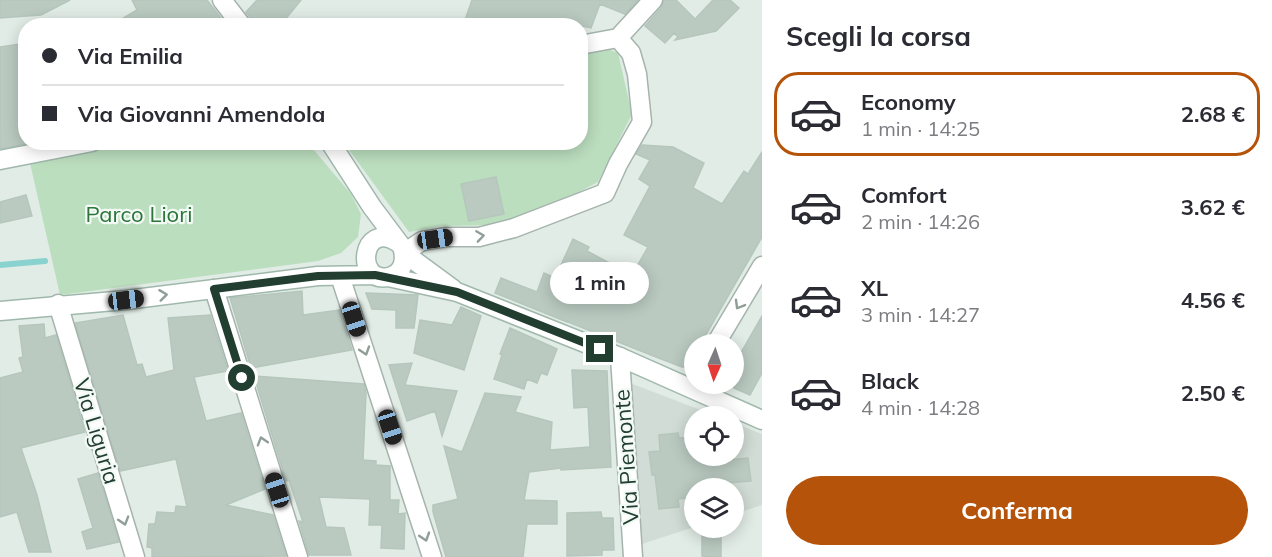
<!DOCTYPE html>
<html lang="it">
<meta charset="utf-8">
<style>
body{margin:0;font-family:Mulish,sans-serif;background:#f2f2f3;color:#2b2b33;height:100vh;display:flex;flex-direction:column;font-size:22px;white-space:nowrap}
*{box-sizing:border-box;margin:0}
p{font-size:20px;color:#7c7c81}
.icon{flex:none;width:33px;height:33px;fill:none;stroke:currentColor;stroke-width:2;stroke-linecap:round;stroke-linejoin:round}
.map{position:relative;flex:1;overflow:hidden}
.sheet{display:flex;flex-direction:column;background:#fff;width:510px}
.sheet>*{flex:none}
.hud{position:absolute;left:18px;top:18px;width:570px;height:132px;border-radius:24px;box-shadow:0 3px 15px #0003;display:grid;align-content:center;height:132px;padding:0 24px;background:#fff}
.needle{width:39px;rotate:183deg}
.tools{position:absolute;left:684px;top:334px;display:grid;gap:12px}
.tools a{display:grid;place-items:center;width:60px;height:60px;border-radius:50%;background:#fff;box-shadow:0 3px 15px #0003;font-size:30px}
.end{position:absolute;width:27px;height:27px;margin:-14px;border:8px solid #223e31;background:#fff;box-shadow:0 0 0 3px #fff}
.from{border-radius:50%}
.bubble{position:absolute;height:42px;border-radius:21px;background:#fff;box-shadow:0 3px 15px #0003;font-size:20px;font-weight:700;line-height:42px;text-align:center}
.car{position:absolute;width:18px;height:36px;margin:-18px -9px;border-radius:8px;box-shadow:0 0 4px 2px #0007;background:linear-gradient(#222 24%,#8ab4d8 0 40%,#222 0 76%,#8ab4d8 0 86%,#222 0)}
.hud b{display:flex;align-items:center;gap:21px;height:57px;font-size:22px}
.hud b+b{border-top:2px solid #e1e1e2}
.hud i{width:15px;height:15px;background:#2b2b33}
ul{padding:0;list-style:none}
li{display:flex;align-items:center;gap:18px;height:84px;margin:0 12px 9px;padding:0 12px;border:3px solid transparent;border-radius:24px}
li div{flex:1}
li b{display:block;font-size:22px}
li em{font-style:normal;font-weight:700}
li.current{border-color:#b45309}
li>.icon{width:54px;height:54px;stroke-width:1.5}
h2{padding:0 24px;font-size:27px;line-height:72px}
.cta{display:flex;gap:12px;margin-top:auto;padding:12px 24px}
.cta a{flex:1;height:69px;border-radius:36px;background:#b45309;color:#fff;font-size:24px;font-weight:700;line-height:69px;text-align:center}
main{display:flex;flex:1;min-height:0}
.map>svg:first-child{display:block}
.built{fill:#d0dcd5}
.green{fill:#bbdebe}
.lines{fill:none;stroke-linecap:round;stroke-linejoin:round}
.stream{stroke:#8ad2cf;stroke-width:6}
.building{fill:#bacac1;stroke:#b5c6bc;stroke-width:1.5}
.street-casing{stroke:#a5b4ac;stroke-width:21}
.secondary-casing{stroke:#a0b8ac;stroke-width:21}
.street{stroke:#fff;stroke-width:18}
.secondary{stroke:#fff;stroke-width:18}
.oneway{stroke:#909e98}
.route{stroke:#223e31;stroke-width:8}
.labels{text-anchor:middle;stroke-width:4.5;stroke-linejoin:round;paint-order:stroke}
.park-label{font-size:22px;fill:#2c753a;stroke:#f3f9f5}
.street-label{font-size:22px;fill:#223e31;stroke:#f3f9f5}
</style>
<main>
<div class="map">
<svg width="762" height="557" viewBox="0 0 762 557">
<rect width="100%" height="100%" fill="#e2ece6"/>
<path class="built" d="M630,383L719,417H694V456H734V423L762,434V505L734,514V489H694V527L642,544Z"/>
<path class="green" d="M605,48L618,53L632,114L598,182L560,202L499,225L441,226L409,232L344,143L580,142L581,53Z
M136,143H308L351,194L361,214L358,237L341,253L318,261L60,295L30,163Z"/>
<g class="lines">
<path class="stream" d="M0,265L45,261"/>
</g>
<path class="building" d="M0,0H70L41,15L0,18Z
M132,0H207L227,26H110L137,10Z
M257,0H301L280,26H257L246,12Z
M472,0H638L625,14L600,4L591,28L582,26H463Z
M664,0H676L695,19L713,0H730L739,8L716,31L675,40L678,37L674,33L665,43L645,26L661,8Z
M26,43V144L0,149V47Z
M642,145L673,147L704,163L693,188L722,204L744,171L748,174L762,152V237L700,345H694V354L687,367H682L656,357L568,322V320L567,322L495,293L501,278L537,292L544,273L555,278L573,239L589,247L587,251L632,275L648,247L624,235L650,186L639,179L650,160L636,154Z
M496,177L504,214L469,221L461,184Z
M26,195L32,216L0,223V202Z
M302,291L303,315L339,310L352,350L251,368L230,298Z
M366,293L418,295L414,328H396V310L372,309Z
M461,307L481,316L464,370L414,353L420,320L452,325Z
M123,315L137,365L142,364L146,377L174,370L168,318L210,315L228,371L194,377L206,421L241,413L265,489L226,505L273,515L286,556L152,557V548L147,547L149,524H155L157,512L175,513L176,506L187,507L176,459L120,471L75,323Z
M762,316V373L750,395L734,388V354L739,356Z
M44,324L45,338L56,335L85,432L21,448L37,495L51,552H29L17,512L0,517V378L23,372L19,358L23,357L19,326Z
M510,328L557,349L547,375L541,373L537,383L527,379L524,389L494,379L502,355L500,354Z
M412,363L405,385L457,391L442,436L435,411L407,421L389,365Z
M572,370L607,371L611,467L561,470V468L529,472L524,500L557,501V524H527L523,557H446L433,512V505L458,499L444,446L462,452L485,393L521,397L515,412L552,422L550,450L590,447L588,407L574,408Z
M254,376L364,384L366,393L363,460L376,461V465L390,466V500H399L398,514L405,513L404,549L381,548L382,525H369L370,499L319,497L326,527L344,528L351,555H309L299,521L303,522L289,480L286,481Z
M678,433L679,438L694,437V456H715L716,461L748,458L751,481L714,484V489H694V497L678,499L679,507L659,509L655,475H652L649,452L660,451L659,435Z
M98,473L119,542L87,549L82,532L93,528L78,479Z
M601,512L602,518H613L614,550H602V555L567,556V513Z
M702,528H721V557L702,556Z"/>
<g class="lines">
<defs>
<path id="street" d="M222,0L242,26
M580,45L618,38L653,0
M404,253L422,241L446,237H479L514,228L605,193L618,164L642,122L637,74L631,53L618,38
M340,276L432,557
M214,289L298,557
M58,304L135,557
M715,345L762,266
M620,357L633,557"/>
<path id="secondary" d="M330,142L372,207L402,247C406,259 404,273 389,277C354,284 361,220 397,242
M0,160L92,142
M404,253L453,289
M388,277L457,292L620,357L762,420
M0,311L126,300L318,276L375,275"/>
</defs>
<use href="#street" class="street-casing"/>
<use href="#secondary" class="secondary-casing"/>
<use href="#street" class="street"/>
<use href="#secondary" class="secondary"/>
</g>
<defs><path id="oneway-chevron" d="M-2-3.5L2.5 0L-2 3.5" fill="none" stroke-width="1.6" stroke-linecap="round" stroke-linejoin="round" transform="scale(1.5)"/></defs>
<g class="oneway">
<use href="#oneway-chevron" transform="translate(480 236) rotate(-8)"/>
<use href="#oneway-chevron" transform="translate(163 295) rotate(-7)"/>
<use href="#oneway-chevron" transform="translate(739 305) rotate(120)"/>
<use href="#oneway-chevron" transform="translate(365 351) rotate(72)"/>
<use href="#oneway-chevron" transform="translate(262 441) rotate(-107)"/>
<use href="#oneway-chevron" transform="translate(124 521) rotate(73)"/>
<use href="#oneway-chevron" transform="translate(425 537) rotate(72)"/>
</g>
<g class="lines">
<path class="route" d="M242,378L214,289L318,276L375,275L457,292L600,349"/>
</g>
<g class="labels">
<g class="park-label">
<text x="139" y="222">Parco Liori</text>
</g>
<g class="street-label">
<text transform="translate(97 431) rotate(73)" y="8">Via Liguria</text>
<text transform="translate(626 457) rotate(-94)" y="8">Via Piemonte</text>
</g>
</g>
</svg>
<div class="tools">
<a><svg class="needle" viewBox="-14 -14 28 28"><path d="M0-13l5 13h-10z" fill="#e53935"/><path d="M0 13l5-13h-10z" fill="#7c7c81"/></svg></a>
<a><svg class="icon" aria-label="locate" viewBox="0 0 24 24"><circle cx="12" cy="12" r="6"/><path d="M12 2v4M12 18v4M2 12h4M18 12h4"/></svg></a>
<a><svg class="icon" aria-label="layers" viewBox="0 0 24 24"><path d="M12 4l9 5-9 5-9-5zM3 14l9 5 9-5"/></svg></a>
</div>
<i class="end from" style="left:242px;top:378px"></i>
<i class="end" style="left:600px;top:349px"></i>
<div class="bubble" style="left:550px;top:262px;width:99px">1 min</div>
<i class="car" style="left:435px;top:239px;rotate:82deg"></i>
<i class="car" style="left:126px;top:300px;rotate:83deg"></i>
<i class="car" style="left:354px;top:319px;rotate:162deg"></i>
<i class="car" style="left:390px;top:427px;rotate:162deg"></i>
<i class="car" style="left:277px;top:490px;rotate:342deg"></i>
<div class="hud">
<b><i class="from"></i>Via Emilia</b>
<b><i></i>Via Giovanni Amendola</b>
</div>
</div>
<section class="sheet">
<h2>Scegli la corsa</h2>
<ul>
<li class="current"><svg class="icon" aria-label="car" viewBox="0 0 24 24"><path d="M5 17H2v-5l4-1 3-4h7l3 4 3 1v5h-3M9 17h6M6 11h13"/><circle cx="7" cy="17" r="2"/><circle cx="17" cy="17" r="2"/></svg><div><b>Economy</b><p>1 min · 14:25</p></div><em>2.68 €</em></li>
<li><svg class="icon" aria-label="car" viewBox="0 0 24 24"><path d="M5 17H2v-5l4-1 3-4h7l3 4 3 1v5h-3M9 17h6M6 11h13"/><circle cx="7" cy="17" r="2"/><circle cx="17" cy="17" r="2"/></svg><div><b>Comfort</b><p>2 min · 14:26</p></div><em>3.62 €</em></li>
<li><svg class="icon" aria-label="car" viewBox="0 0 24 24"><path d="M5 17H2v-5l4-1 3-4h7l3 4 3 1v5h-3M9 17h6M6 11h13"/><circle cx="7" cy="17" r="2"/><circle cx="17" cy="17" r="2"/></svg><div><b>XL</b><p>3 min · 14:27</p></div><em>4.56 €</em></li>
<li><svg class="icon" aria-label="car" viewBox="0 0 24 24"><path d="M5 17H2v-5l4-1 3-4h7l3 4 3 1v5h-3M9 17h6M6 11h13"/><circle cx="7" cy="17" r="2"/><circle cx="17" cy="17" r="2"/></svg><div><b>Black</b><p>4 min · 14:28</p></div><em>2.50 €</em></li>
</ul>
<div class="cta"><a>Conferma</a></div>
</section>
</main>
